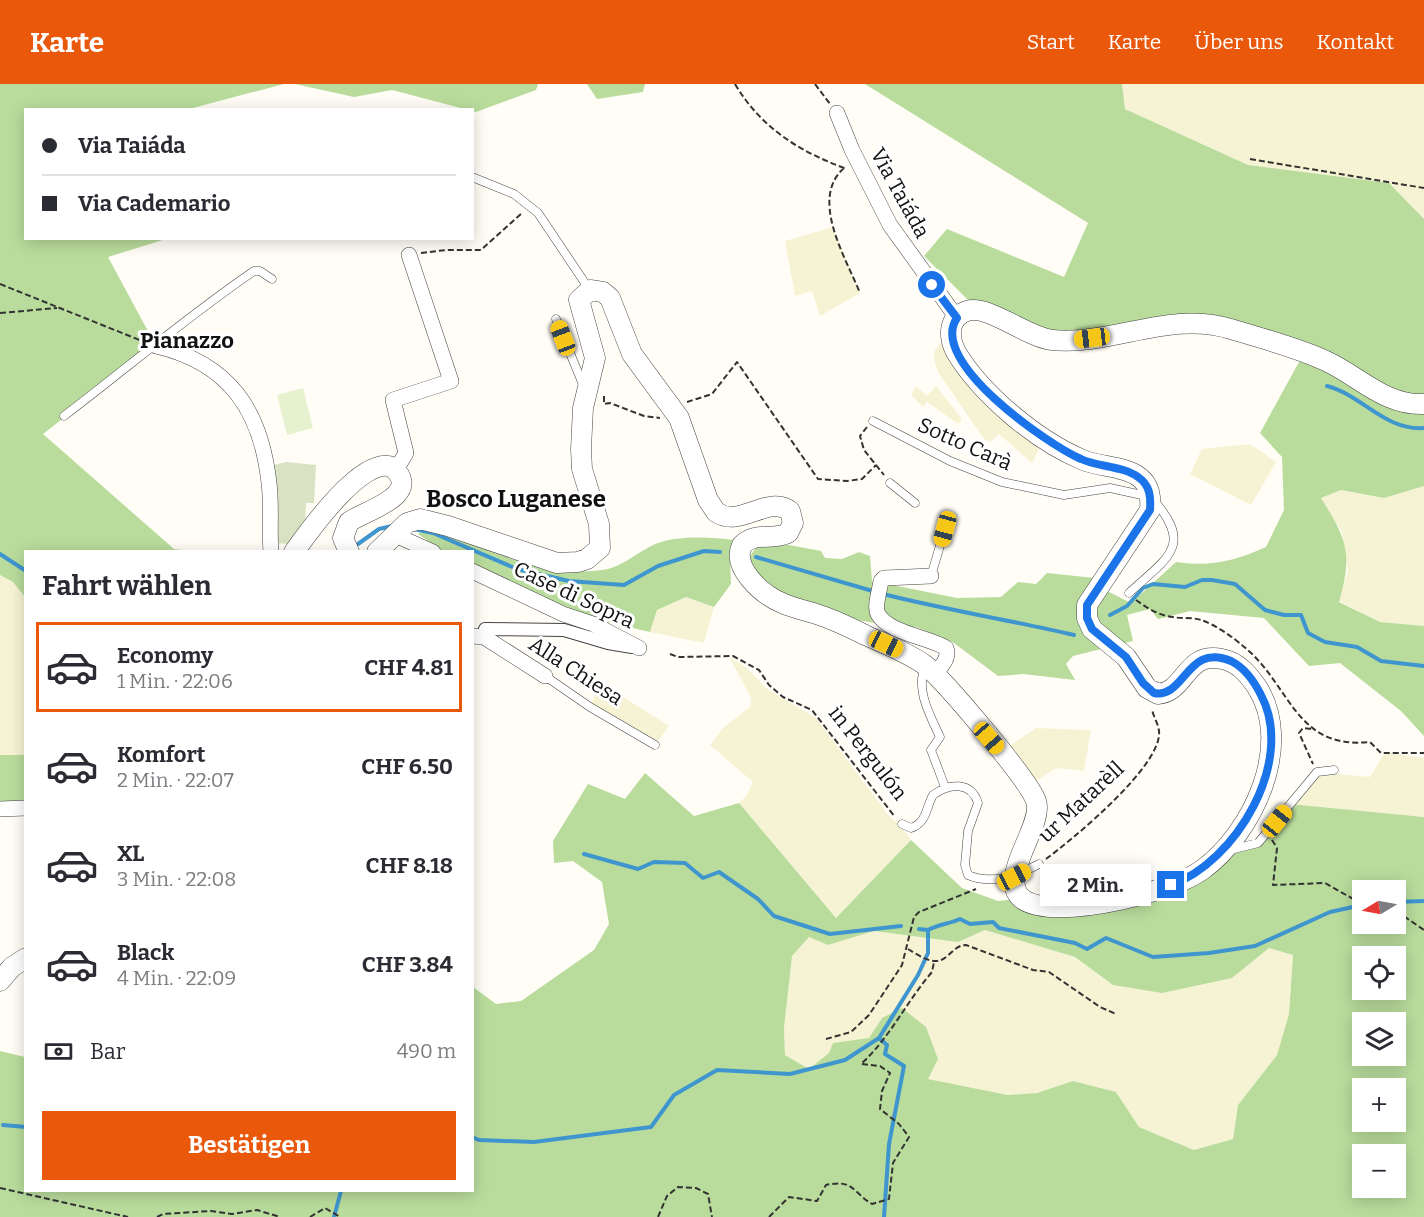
<!DOCTYPE html>
<html lang="de">
<meta charset="utf-8">
<style>
body{margin:0;font-family:Bitter,serif;background:#f2f2f3;color:#2b2b33;height:100vh;display:flex;flex-direction:column;font-size:22px;white-space:nowrap}
*{box-sizing:border-box;margin:0}
p{font-size:20px;color:#7c7c81}
.icon{flex:none;width:33px;height:33px;fill:none;stroke:currentColor;stroke-width:2;stroke-linecap:round;stroke-linejoin:round}
.map{position:relative;flex:1;overflow:hidden}
.side{position:absolute;left:24px;top:466px;width:450px;height:642px;display:flex;flex-direction:column;background:#fff;border-radius:0px;box-shadow:0 3px 15px #0003}
.side>*{flex:none}
.guide{position:absolute;left:24px;top:24px;width:450px;height:132px;border-radius:0px;box-shadow:0 3px 15px #0003;display:grid;align-content:center;height:132px;padding:0 18px;background:#fff}
.needle{width:39px;rotate:260deg}
.tools{position:absolute;left:1352px;top:796px;display:grid;gap:12px}
.tools a{display:grid;place-items:center;width:54px;height:54px;border-radius:0px;background:#fff;box-shadow:0 3px 15px #0003;font-size:30px}
.end{position:absolute;width:27px;height:27px;margin:-14px;border:8px solid #1a73e8;background:#fff;box-shadow:0 0 0 3px #fff}
.from{border-radius:50%}
.bubble{position:absolute;height:42px;border-radius:0px;background:#fff;box-shadow:0 3px 15px #0003;font-size:20px;font-weight:700;line-height:42px;text-align:center}
.car{position:absolute;width:18px;height:36px;margin:-18px -9px;border-radius:8px;box-shadow:0 0 4px 2px #0007;background:linear-gradient(#f5c518 24%,#345 0 40%,#f5c518 0 76%,#345 0 86%,#f5c518 0)}
.guide b{display:flex;align-items:center;gap:21px;height:57px;font-size:22px}
.guide b+b{border-top:2px solid #e1e1e2}
.guide i{width:15px;height:15px;background:#2b2b33}
ul{padding:0;list-style:none}
li{display:flex;align-items:center;gap:18px;height:90px;margin:0 12px 9px;padding:0 6px;border:3px solid transparent;border-radius:0px}
li div{flex:1}
li b{display:block;font-size:22px}
li em{font-style:normal;font-weight:700}
li.selected{border-color:#ea580c}
li>.icon{width:54px;height:54px;stroke-width:1.5}
h2{padding:0 18px;font-size:27px;line-height:72px}
.pay{display:flex;align-items:center;gap:15px;height:66px;padding:0 18px;font-size:22px}
.pay p{margin-inline-start:auto}
.cta{display:flex;gap:12px;margin-top:auto;padding:12px 18px}
.cta a{flex:1;height:69px;border-radius:0px;background:#ea580c;color:#fff;font-size:24px;font-weight:700;line-height:69px;text-align:center}
header{display:flex;align-items:center;gap:36px;box-sizing:border-box;height:84px;padding:0 30px;background:#ea580c;color:#fff}
header strong{font-size:28px}
nav{display:flex;gap:33px;margin-inline-start:auto;font-size:21px}
.map>svg:first-child{display:block}
.farmland{fill:#f6f3d4}
.forest{fill:#b9dc9c;fill-rule:evenodd}
.cemetery{fill:#d9e3c4}
.pitch{fill:#e6f2cf}
.lines{fill:none;stroke-linecap:round;stroke-linejoin:round}
.stream{stroke:#3f96cf;stroke-width:4}
.service-casing{stroke:#444;stroke-width:9}
.pedestrian-casing{stroke:#444;stroke-width:14}
.minor-casing{stroke:#444;stroke-width:16}
.tertiary-casing{stroke:#444;stroke-width:21}
.path{stroke:#333;stroke-width:2;stroke-dasharray:6 3;stroke-linecap:butt}
.service{stroke:#fff;stroke-width:8}
.pedestrian{stroke:#fff;stroke-width:12}
.minor{stroke:#fff;stroke-width:15}
.tertiary{stroke:#fff;stroke-width:20}
.route{stroke:#1a73e8;stroke-width:8}
.labels{text-anchor:middle;stroke-width:6;stroke-linejoin:round;paint-order:stroke}
.street-label{font-size:21px;fill:#111;stroke:#fff}
.neighbourhood-label{font-size:22px;font-weight:bold;fill:#111;stroke:#fff}
.quarter-label{font-size:24px;font-weight:bold;fill:#111;stroke:#fff}
</style>
<header>
<strong>Karte</strong>
<nav><a>Start</a><a>Karte</a><a>Über uns</a><a>Kontakt</a></nav>
</header>
<div class="map">
<svg width="1424" height="1133" viewBox="0 0 1424 1133">
<rect width="100%" height="100%" fill="#fffdf5"/>
<path class="farmland" d="M1122,0H1424V135L1389,99L1248,81L1125,25Z
M833,143L860,209L820,232L812,207L795,212L785,157Z
M951,255L1044,354L1032,379L999,350L990,358L984,355L938,288L934,275L935,266L941,259Z
M916,302L927,312L936,302L962,335L958,340L927,318L923,323L911,311Z
M1250,360L1276,378L1251,421L1190,390L1202,365Z
M1424,402V542L1380,538L1339,517L1348,487L1342,448L1321,414L1341,406L1384,414Z
M0,491L13,498L25,513V671H0Z
M686,513L714,523L704,559L650,548L657,526Z
M729,573L747,584L766,604L816,634L889,732L900,741L911,756L836,834L739,719L746,712L753,698L710,661L723,644L750,623L751,613Z
M597,605L623,613L669,642L655,661L590,623Z
M1036,644L1091,646L1084,687L1056,684L1034,698L1007,664Z
M1385,668L1424,674V733L1290,720L1317,688L1370,693Z
M985,846L1075,873L1113,901L1232,894L1269,864L1293,870L1289,930L1277,971L1238,1021L1233,1055L1194,1066L1139,1043L1116,1008L1073,997L1037,1009L1008,1011L927,995L938,975L926,943L882,934L869,954L856,957L829,969L809,985L785,971L784,944L792,872L809,853L828,861L874,847L958,858Z"/>
<path class="forest" d="M0,0H284L189,25L26,26V154L166,155L108,173L156,262L43,350L174,465L197,468H26L25,513L13,498L0,491Z
M295,0H538L536,6L476,28L392,6L354,13Z
M587,0H645L643,8L597,15Z
M865,0H1122L1125,25L1248,81L1389,99L1424,135V402L1384,414L1341,406L1321,414C1347,455 1353,470 1339,518L1380,538L1424,542V652L1401,627L1340,579L1309,582L1264,534L1190,527L1158,535L1150,525L1127,531L1133,557L1073,572L1066,580L1075,596L1023,590L998,592L954,559L916,543H899L845,534L790,515L765,498L752,485L750,472L758,461H789L821,467L825,474L842,475L859,468L870,472L872,497L957,514L1001,513L1018,498L1036,500L1047,489L1104,495L1099,503L1131,519L1176,478C1209,483 1235,477 1266,463L1284,426L1282,373L1260,349L1304,269L1227,244L1075,256L978,226L924,172L947,145L1064,193L1088,139Z
M429,442C481,465 551,496 608,485C624,481 638,468 653,461C675,451 711,453 734,456L730,475L731,500L714,523L686,513L657,526L650,548L597,536L473,482L472,468H444L418,450Z
M0,671H25V724L0,725Z
M645,689L694,732L739,719L836,834L911,756L962,804L998,817L1024,814L1090,821L1258,759L1290,720L1424,733V1133H0V967L25,973L26,1107H472L473,903L496,920L521,917L594,866L609,840L602,798L573,777L554,779L553,757L588,700L625,715ZM1362,807H1395V840H1362ZM985,846L1075,873L1113,901L1162,909L1232,894L1269,864L1293,871L1289,930L1277,971L1238,1021L1233,1055L1194,1066L1139,1043L1116,1008L1073,997L1037,1009L1008,1011L928,995L938,975L926,943L902,924L882,934L869,954L833,959L829,969L809,985L785,971L784,944L792,872L809,853L828,861L874,847L958,858ZM1362,873H1395V906H1362ZM1362,939H1395V972H1362ZM1362,1005H1395V1038H1362ZM1362,1071H1395V1104H1362Z"/>
<path class="cemetery" d="M286,378L316,381L314,419H306L305,442L292,460L271,459L266,383Z"/>
<path class="pitch" d="M303,304L313,344L287,351L277,311Z"/>
<g class="lines">
<path class="stream" d="M1327,302C1362,311 1385,347 1424,344
M414,445L433,449L517,485L569,497L624,501L658,482L704,467L720,468
M358,460L379,445L392,442
M0,470L26,487
M756,473L876,508
M883,510C946,526 1010,536 1074,551
M1110,531L1127,522L1143,504L1153,500L1185,503L1202,496H1212L1235,500L1265,526L1284,531H1301L1308,549L1325,558L1357,563L1381,577L1424,582
M584,770L638,785L654,778L685,779L703,794L719,788L758,815L774,832L830,850L901,842
M1395,818L1424,817
M919,845L928,846
M879,954L887,961L885,970L904,982L889,1060L884,1133
M3,1041L26,1043
M472,1053L479,1056L534,1058L651,1043L674,1011L717,986L790,990L845,976L879,954L918,891L928,869V846C939,840 949,840 960,835L970,840L993,838L999,844L1075,859L1087,865L1106,854L1153,873L1209,869L1255,862L1330,828L1362,821
M334,1133L341,1107"/>
<defs>
<path id="service" d="M472,93L514,110L538,129L589,205
M556,235L584,303
M64,332C127,284 188,232 254,187H260L272,195
M873,337L950,377L1002,398L1064,411L1110,404L1151,413C1195,462 1168,473 1129,509
M890,399L915,419
M931,492L945,445L943,443
M925,583C915,606 931,633 940,653L931,666L945,703
M545,592L590,623L655,661
M902,740L911,744C927,739 926,723 933,711C949,699 971,697 978,719L968,747L965,781L968,791C991,801 1019,791 1039,780
M1230,766L1258,759L1317,688L1334,686"/>
<path id="pedestrian" d="M484,553L485,545L564,546L608,559L632,563"/>
<path id="minor" d="M837,29L852,66L890,141L957,234
M156,262C229,279 261,326 269,399C272,422 269,445 271,468
M396,386L406,369L393,316L451,297L409,171
M395,451L433,468
M472,487L563,530L593,540L639,564
M931,492L884,494L881,497C880,505 874,523 878,530C888,549 928,553 946,564C950,574 941,583 934,590
M472,552L484,553L545,592
M0,725L26,724"/>
<path id="tertiary" d="M294,468C309,447 363,371 392,383C425,411 364,427 349,438L343,454L349,468
M377,468L407,439L420,435L448,442L557,479L578,478L587,475L600,464L599,440L582,385L581,365L583,324L595,274L579,216L590,206L603,208L610,214L632,270L679,334L708,416L716,428C740,445 768,410 790,427L793,439L788,449C773,457 756,447 742,461C731,484 763,511 782,519C795,525 809,527 822,532C837,537 851,544 865,551C885,560 907,568 925,581C944,596 1029,696 1036,717C1046,744 982,809 1037,821C1076,830 1169,809 1202,786C1253,749 1294,661 1257,603C1248,590 1238,578 1222,575C1185,567 1186,608 1158,610L1147,604L1126,573L1092,545L1087,534V521L1150,426C1151,413 1150,401 1139,393C1125,382 1099,383 1083,376C1037,357 981,310 956,268C948,253 948,233 967,227C988,220 1026,253 1052,256C1112,262 1170,226 1231,245C1263,255 1296,263 1326,277C1359,292 1385,322 1424,320
M0,897L12,883L26,874"/>
</defs>
<use href="#service" class="service-casing"/>
<use href="#pedestrian" class="pedestrian-casing"/>
<use href="#minor" class="minor-casing"/>
<use href="#tertiary" class="tertiary-casing"/>
<path class="path" d="M735,0C761,44 800,68 847,85
M815,0L830,20
M1250,75L1424,104
M844,84C809,115 846,174 860,209
M421,169L446,166H481L523,128
M0,200L142,257
M0,229L57,224
M604,312V320L610,319L644,332L660,334
M687,318L712,310L737,278L818,395L847,397L862,395L876,381
M867,343L860,352L864,366L884,391
M1136,516C1147,524 1160,532 1173,533C1182,535 1192,533 1201,536C1214,540 1233,553 1243,562C1291,600 1294,666 1370,658L1381,669H1424
M670,570L678,573L733,572L759,586L769,601L783,613L812,626L895,733
M1311,645L1303,644L1299,649L1313,680
M1272,756L1277,764L1273,801L1325,799L1362,820
M1046,775C1073,755 1163,681 1159,647C1158,639 1153,632 1152,625
M1395,835L1405,833L1424,846
M908,865C915,869 928,878 936,877C948,877 953,861 966,861L1033,886L1049,888L1100,923L1116,930
M826,955L851,948L869,931L902,881L914,833L919,828L976,805
M0,1104L128,1133
M157,1133L163,1130L211,1127L232,1130L257,1126L280,1133
M310,1133L325,1124L340,1133
M658,1133L667,1112L678,1103L696,1104L708,1110L712,1133
M769,1133L789,1113L817,1117L826,1101C854,1095 852,1108 872,1120L889,1115L893,1079L909,1053L899,1040L880,1025L882,1007L890,989L880,982L861,980C889,955 907,917 932,888L934,878"/>
<use href="#service" class="service"/>
<use href="#pedestrian" class="pedestrian"/>
<use href="#minor" class="minor"/>
<use href="#tertiary" class="tertiary"/>
</g>
<g class="lines">
<path class="route" d="M932,201L957,234C927,277 1047,360 1081,375C1098,383 1123,382 1138,393C1150,401 1151,413 1150,426L1087,521V534L1092,545L1126,573L1143,599L1154,609C1185,615 1187,558 1231,577C1245,584 1254,597 1261,611C1296,677 1236,778 1171,801"/>
</g>
<g class="labels">
<g class="street-label">
<text transform="translate(900 109) rotate(61)" y="7">Via Taiáda</text>
<text transform="translate(965 360) rotate(24)" y="7">Sotto Carà</text>
<text transform="translate(574 511) rotate(25)" y="7">Case di Sopra</text>
<text transform="translate(576 587) rotate(33)" y="7">Alla Chiesa</text>
<text transform="translate(868 669) rotate(52)" y="7">in Pergulón</text>
<text transform="translate(1081 718) rotate(-43)" y="7">ur Matarèll</text>
</g>
<g class="neighbourhood-label">
<text x="187" y="264">Pianazzo</text>
</g>
<g class="quarter-label">
<text x="516" y="423">Bosco Luganese</text>
</g>
</g>
</svg>
<div class="tools">
<a><svg class="needle" viewBox="-14 -14 28 28"><path d="M0-13l5 13h-10z" fill="#e53935"/><path d="M0 13l5-13h-10z" fill="#7c7c81"/></svg></a>
<a><svg class="icon" aria-label="locate" viewBox="0 0 24 24"><circle cx="12" cy="12" r="6"/><path d="M12 2v4M12 18v4M2 12h4M18 12h4"/></svg></a>
<a><svg class="icon" aria-label="layers" viewBox="0 0 24 24"><path d="M12 4l9 5-9 5-9-5zM3 14l9 5 9-5"/></svg></a>
<a>+</a>
<a>−</a>
</div>
<i class="end from" style="left:932px;top:201px"></i>
<i class="end" style="left:1171px;top:801px"></i>
<div class="bubble" style="left:1040px;top:780px;width:111px">2 Min.</div>
<i class="car" style="left:563px;top:254px;rotate:339deg"></i>
<i class="car" style="left:1092px;top:254px;rotate:263deg"></i>
<i class="car" style="left:945px;top:445px;rotate:195deg"></i>
<i class="car" style="left:886px;top:560px;rotate:115deg"></i>
<i class="car" style="left:989px;top:654px;rotate:139deg"></i>
<i class="car" style="left:1277px;top:737px;rotate:39deg"></i>
<i class="car" style="left:1014px;top:793px;rotate:62deg"></i>
<div class="guide">
<b><i class="from"></i>Via Taiáda</b>
<b><i></i>Via Cademario</b>
</div>
<section class="side">
<h2>Fahrt wählen</h2>
<ul>
<li class="selected"><svg class="icon" aria-label="car" viewBox="0 0 24 24"><path d="M5 17H2v-5l4-1 3-4h7l3 4 3 1v5h-3M9 17h6M6 11h13"/><circle cx="7" cy="17" r="2"/><circle cx="17" cy="17" r="2"/></svg><div><b>Economy</b><p>1 Min. · 22:06</p></div><em>CHF 4.81</em></li>
<li><svg class="icon" aria-label="car" viewBox="0 0 24 24"><path d="M5 17H2v-5l4-1 3-4h7l3 4 3 1v5h-3M9 17h6M6 11h13"/><circle cx="7" cy="17" r="2"/><circle cx="17" cy="17" r="2"/></svg><div><b>Komfort</b><p>2 Min. · 22:07</p></div><em>CHF 6.50</em></li>
<li><svg class="icon" aria-label="car" viewBox="0 0 24 24"><path d="M5 17H2v-5l4-1 3-4h7l3 4 3 1v5h-3M9 17h6M6 11h13"/><circle cx="7" cy="17" r="2"/><circle cx="17" cy="17" r="2"/></svg><div><b>XL</b><p>3 Min. · 22:08</p></div><em>CHF 8.18</em></li>
<li><svg class="icon" aria-label="car" viewBox="0 0 24 24"><path d="M5 17H2v-5l4-1 3-4h7l3 4 3 1v5h-3M9 17h6M6 11h13"/><circle cx="7" cy="17" r="2"/><circle cx="17" cy="17" r="2"/></svg><div><b>Black</b><p>4 Min. · 22:09</p></div><em>CHF 3.84</em></li>
</ul>
<div class="pay"><svg class="icon" aria-label="cash" viewBox="0 0 24 24"><path d="M3 7h18v10H3z"/><circle cx="12" cy="12" r="2"/></svg>Bar<p>490 m</p></div>
<div class="cta"><a>Bestätigen</a></div>
</section>
</div>
